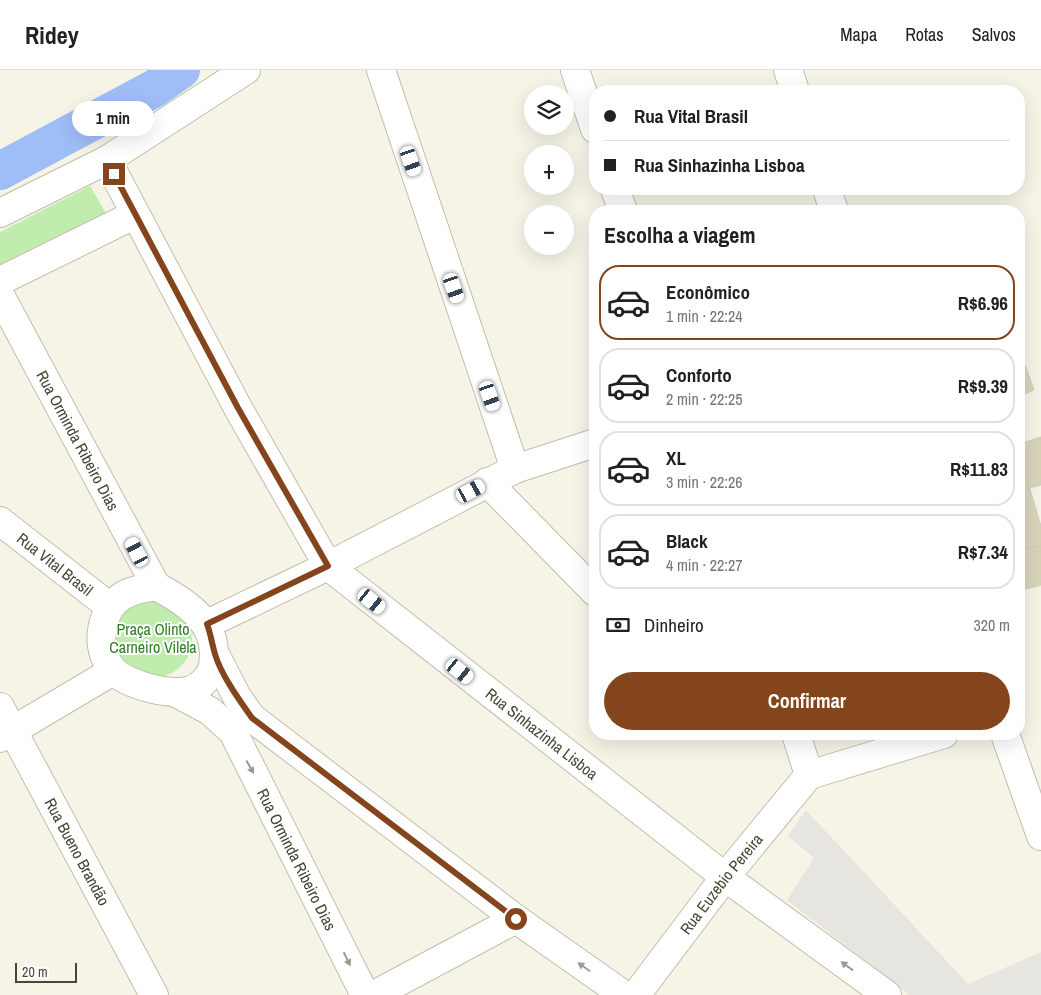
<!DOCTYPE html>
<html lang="pt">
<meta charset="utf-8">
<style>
body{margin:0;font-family:"Archivo Narrow",sans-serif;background:#f2f2f2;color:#202124;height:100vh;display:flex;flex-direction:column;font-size:19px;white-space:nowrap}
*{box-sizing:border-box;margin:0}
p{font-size:16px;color:#757577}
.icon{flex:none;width:28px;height:28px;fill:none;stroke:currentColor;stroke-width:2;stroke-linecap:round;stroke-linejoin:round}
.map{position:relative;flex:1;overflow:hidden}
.panel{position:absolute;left:589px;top:135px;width:436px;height:535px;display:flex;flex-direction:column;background:#fff;border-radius:20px;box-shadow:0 5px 20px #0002}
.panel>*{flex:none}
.top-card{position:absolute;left:589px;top:15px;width:436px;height:110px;border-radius:20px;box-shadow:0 5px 20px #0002;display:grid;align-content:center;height:110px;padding:0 15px;background:#fff}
.tools{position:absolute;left:524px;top:15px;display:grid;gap:10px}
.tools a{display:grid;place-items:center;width:50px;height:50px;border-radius:50%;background:#fff;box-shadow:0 5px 20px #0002;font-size:25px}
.scale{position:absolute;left:15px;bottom:12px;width:62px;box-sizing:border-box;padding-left:5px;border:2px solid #494635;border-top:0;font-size:14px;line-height:18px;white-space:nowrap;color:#494635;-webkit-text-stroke:4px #fff;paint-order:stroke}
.end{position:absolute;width:22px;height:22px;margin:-11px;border:6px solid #84451d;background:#fff;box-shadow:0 0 0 2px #fff}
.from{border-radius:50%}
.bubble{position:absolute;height:35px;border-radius:18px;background:#fff;box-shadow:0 5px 20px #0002;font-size:16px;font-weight:700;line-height:35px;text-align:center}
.car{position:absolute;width:15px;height:30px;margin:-15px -8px;border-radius:6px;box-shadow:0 0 4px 1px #0007;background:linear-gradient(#fff 24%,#345 0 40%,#fff 0 76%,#345 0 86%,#fff 0)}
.top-card b{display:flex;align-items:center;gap:18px;height:48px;font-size:19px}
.top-card b+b{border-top:1px solid #e0e0e0}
.top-card i{width:12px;height:12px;background:#202124}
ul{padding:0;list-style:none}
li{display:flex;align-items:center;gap:15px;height:75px;margin:0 10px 8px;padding:0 5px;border:2px solid #e0e0e0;border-radius:20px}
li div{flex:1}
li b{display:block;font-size:19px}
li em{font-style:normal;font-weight:700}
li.current{border-color:#84451d}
li>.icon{width:45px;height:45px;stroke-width:1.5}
h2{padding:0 15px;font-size:22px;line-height:60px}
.pay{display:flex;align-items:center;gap:12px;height:55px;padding:0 15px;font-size:19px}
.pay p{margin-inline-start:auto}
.primary-button{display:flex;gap:10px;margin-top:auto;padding:10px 15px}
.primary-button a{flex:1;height:58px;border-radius:30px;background:#84451d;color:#fff;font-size:20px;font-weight:700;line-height:58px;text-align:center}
header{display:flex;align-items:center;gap:30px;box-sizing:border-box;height:70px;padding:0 25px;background:#fff;border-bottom:1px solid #e0e0e0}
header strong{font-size:24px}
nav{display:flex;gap:28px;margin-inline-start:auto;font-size:18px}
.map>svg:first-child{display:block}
.green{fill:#c0edad}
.parking{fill:#e6e5e0}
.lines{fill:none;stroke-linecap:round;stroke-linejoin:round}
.river{stroke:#9fbdf7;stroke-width:38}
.building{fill:#d8d4bc;stroke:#d3ceae}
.minor-casing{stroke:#c1bfa9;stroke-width:30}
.minor{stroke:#fff;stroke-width:28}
.oneway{fill:#9b9990}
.route{stroke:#84451d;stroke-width:6}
.labels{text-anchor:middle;stroke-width:4;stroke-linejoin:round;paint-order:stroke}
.street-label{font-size:16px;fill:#494635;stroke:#fff}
.park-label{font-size:16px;fill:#2f8023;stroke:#fff}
</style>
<header>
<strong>Ridey</strong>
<nav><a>Mapa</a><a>Rotas</a><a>Salvos</a></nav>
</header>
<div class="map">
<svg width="1041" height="925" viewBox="0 0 1041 925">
<rect width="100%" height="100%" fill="#f5f4e7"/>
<path class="green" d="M90,116L107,145L0,198V162Z
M114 569a39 39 0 1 1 78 0a39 39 0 1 1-78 0Z"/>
<path class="parking" d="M806,740L968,914L1041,882V925H909L787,830L814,788L788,766Z"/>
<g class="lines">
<path class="river" d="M0,101L155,18L181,0"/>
</g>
<path class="building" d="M1025,295L1034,320L1019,326V298Z
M1041,367V415L1029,418L1019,384V374Z
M1019,384L1041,456V475L1019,481Z
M1041,475V515L1019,521V481Z"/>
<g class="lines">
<defs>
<g id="minor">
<path d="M381,0L515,399"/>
<path d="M575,0L595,59"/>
<path d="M788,0L795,21"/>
<path id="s1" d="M107,90L238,338L328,496L725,807L887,925"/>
<path d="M615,119L623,141"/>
<path d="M827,119L834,141"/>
<path d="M0,143L107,90L246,0"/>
<path d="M0,211L134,145"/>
<path id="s2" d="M0,225L156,516"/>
<path d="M487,412L595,522"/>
<path id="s3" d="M0,451L110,537"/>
<path d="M156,516C188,533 220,554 213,595C211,606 202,616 191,620C173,627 126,615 113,600C93,578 100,537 126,524C135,519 146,518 156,516Z"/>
<path d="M207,554L328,496L515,399L595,373"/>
<path d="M215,584L237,627L252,648L516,849L624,925"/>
<path id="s4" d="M178,624L210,641L233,662L365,925"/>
<path id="s5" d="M0,637L154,925"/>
<path d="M796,664L809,705"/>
<path d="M1005,664L1041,766"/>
<path d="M0,668L113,601"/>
<path d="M809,705L944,664"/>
<path d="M374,925L516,849"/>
<path id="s6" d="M636,925L725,807L809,705"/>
</g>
</defs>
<use href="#minor" class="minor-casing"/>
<use href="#minor" class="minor"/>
</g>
<defs><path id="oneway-solid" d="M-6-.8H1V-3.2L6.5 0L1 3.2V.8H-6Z" transform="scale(1.25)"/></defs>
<g class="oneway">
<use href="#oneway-solid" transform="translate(250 697) rotate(61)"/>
<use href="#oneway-solid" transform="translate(347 889) rotate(64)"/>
<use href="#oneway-solid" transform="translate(847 896) rotate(-144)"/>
<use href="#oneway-solid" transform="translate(584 897) rotate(-145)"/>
</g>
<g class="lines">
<path class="route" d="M114,104L238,338L328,496L207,554C211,565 212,574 215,584C221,605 240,631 252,648L516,849"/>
</g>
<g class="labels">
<g class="street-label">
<text dy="6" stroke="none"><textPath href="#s2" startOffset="165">Rua Orminda Ribeiro Dias</textPath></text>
<text dy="6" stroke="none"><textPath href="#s3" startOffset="70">Rua Vital Brasil</textPath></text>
<text dy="6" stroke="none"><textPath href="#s1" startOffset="734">Rua Sinhazinha Lisboa</textPath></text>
<text dy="6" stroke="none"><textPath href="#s5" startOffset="164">Rua Bueno Brandão</textPath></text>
<text dy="6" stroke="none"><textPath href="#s4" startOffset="210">Rua Orminda Ribeiro Dias</textPath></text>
<text dy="6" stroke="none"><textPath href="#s6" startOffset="140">Rua Euzebio Pereira</textPath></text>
</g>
<g class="park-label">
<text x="153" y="565">Praça Olinto<tspan x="153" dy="18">Carneiro Vilela</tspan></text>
</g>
</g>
</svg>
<div class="tools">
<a><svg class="icon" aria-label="layers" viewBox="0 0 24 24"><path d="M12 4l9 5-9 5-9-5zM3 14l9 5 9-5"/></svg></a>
<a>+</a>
<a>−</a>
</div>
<div class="scale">20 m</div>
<i class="end from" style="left:516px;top:849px"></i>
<i class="end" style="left:114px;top:104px"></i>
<div class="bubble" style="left:72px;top:31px;width:82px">1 min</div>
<i class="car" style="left:411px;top:91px;rotate:161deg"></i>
<i class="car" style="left:454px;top:218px;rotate:161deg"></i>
<i class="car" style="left:490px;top:326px;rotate:161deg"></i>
<i class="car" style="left:471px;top:421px;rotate:62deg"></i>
<i class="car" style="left:137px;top:482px;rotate:332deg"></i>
<i class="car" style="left:372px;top:531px;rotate:129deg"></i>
<i class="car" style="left:460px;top:601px;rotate:129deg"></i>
<div class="top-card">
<b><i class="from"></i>Rua Vital Brasil</b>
<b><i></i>Rua Sinhazinha Lisboa</b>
</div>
<section class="panel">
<h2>Escolha a viagem</h2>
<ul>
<li class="current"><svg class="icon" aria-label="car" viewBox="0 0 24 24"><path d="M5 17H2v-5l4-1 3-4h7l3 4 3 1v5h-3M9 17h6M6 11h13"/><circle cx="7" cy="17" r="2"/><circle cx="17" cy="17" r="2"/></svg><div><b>Econômico</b><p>1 min · 22:24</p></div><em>R$6.96</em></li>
<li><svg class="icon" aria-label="car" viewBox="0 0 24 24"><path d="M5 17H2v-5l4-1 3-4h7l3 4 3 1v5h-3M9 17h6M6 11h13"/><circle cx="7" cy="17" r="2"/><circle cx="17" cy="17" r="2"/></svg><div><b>Conforto</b><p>2 min · 22:25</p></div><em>R$9.39</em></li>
<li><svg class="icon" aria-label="car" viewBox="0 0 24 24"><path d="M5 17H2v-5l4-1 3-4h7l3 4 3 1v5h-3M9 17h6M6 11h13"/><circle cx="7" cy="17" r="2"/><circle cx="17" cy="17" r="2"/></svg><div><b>XL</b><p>3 min · 22:26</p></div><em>R$11.83</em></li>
<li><svg class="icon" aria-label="car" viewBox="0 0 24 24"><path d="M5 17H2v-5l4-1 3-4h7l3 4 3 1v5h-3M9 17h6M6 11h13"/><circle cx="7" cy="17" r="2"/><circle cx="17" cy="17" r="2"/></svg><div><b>Black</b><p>4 min · 22:27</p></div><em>R$7.34</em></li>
</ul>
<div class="pay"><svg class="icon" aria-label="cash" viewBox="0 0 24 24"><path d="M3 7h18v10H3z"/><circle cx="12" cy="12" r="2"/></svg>Dinheiro<p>320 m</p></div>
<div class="primary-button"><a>Confirmar</a></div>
</section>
</div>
